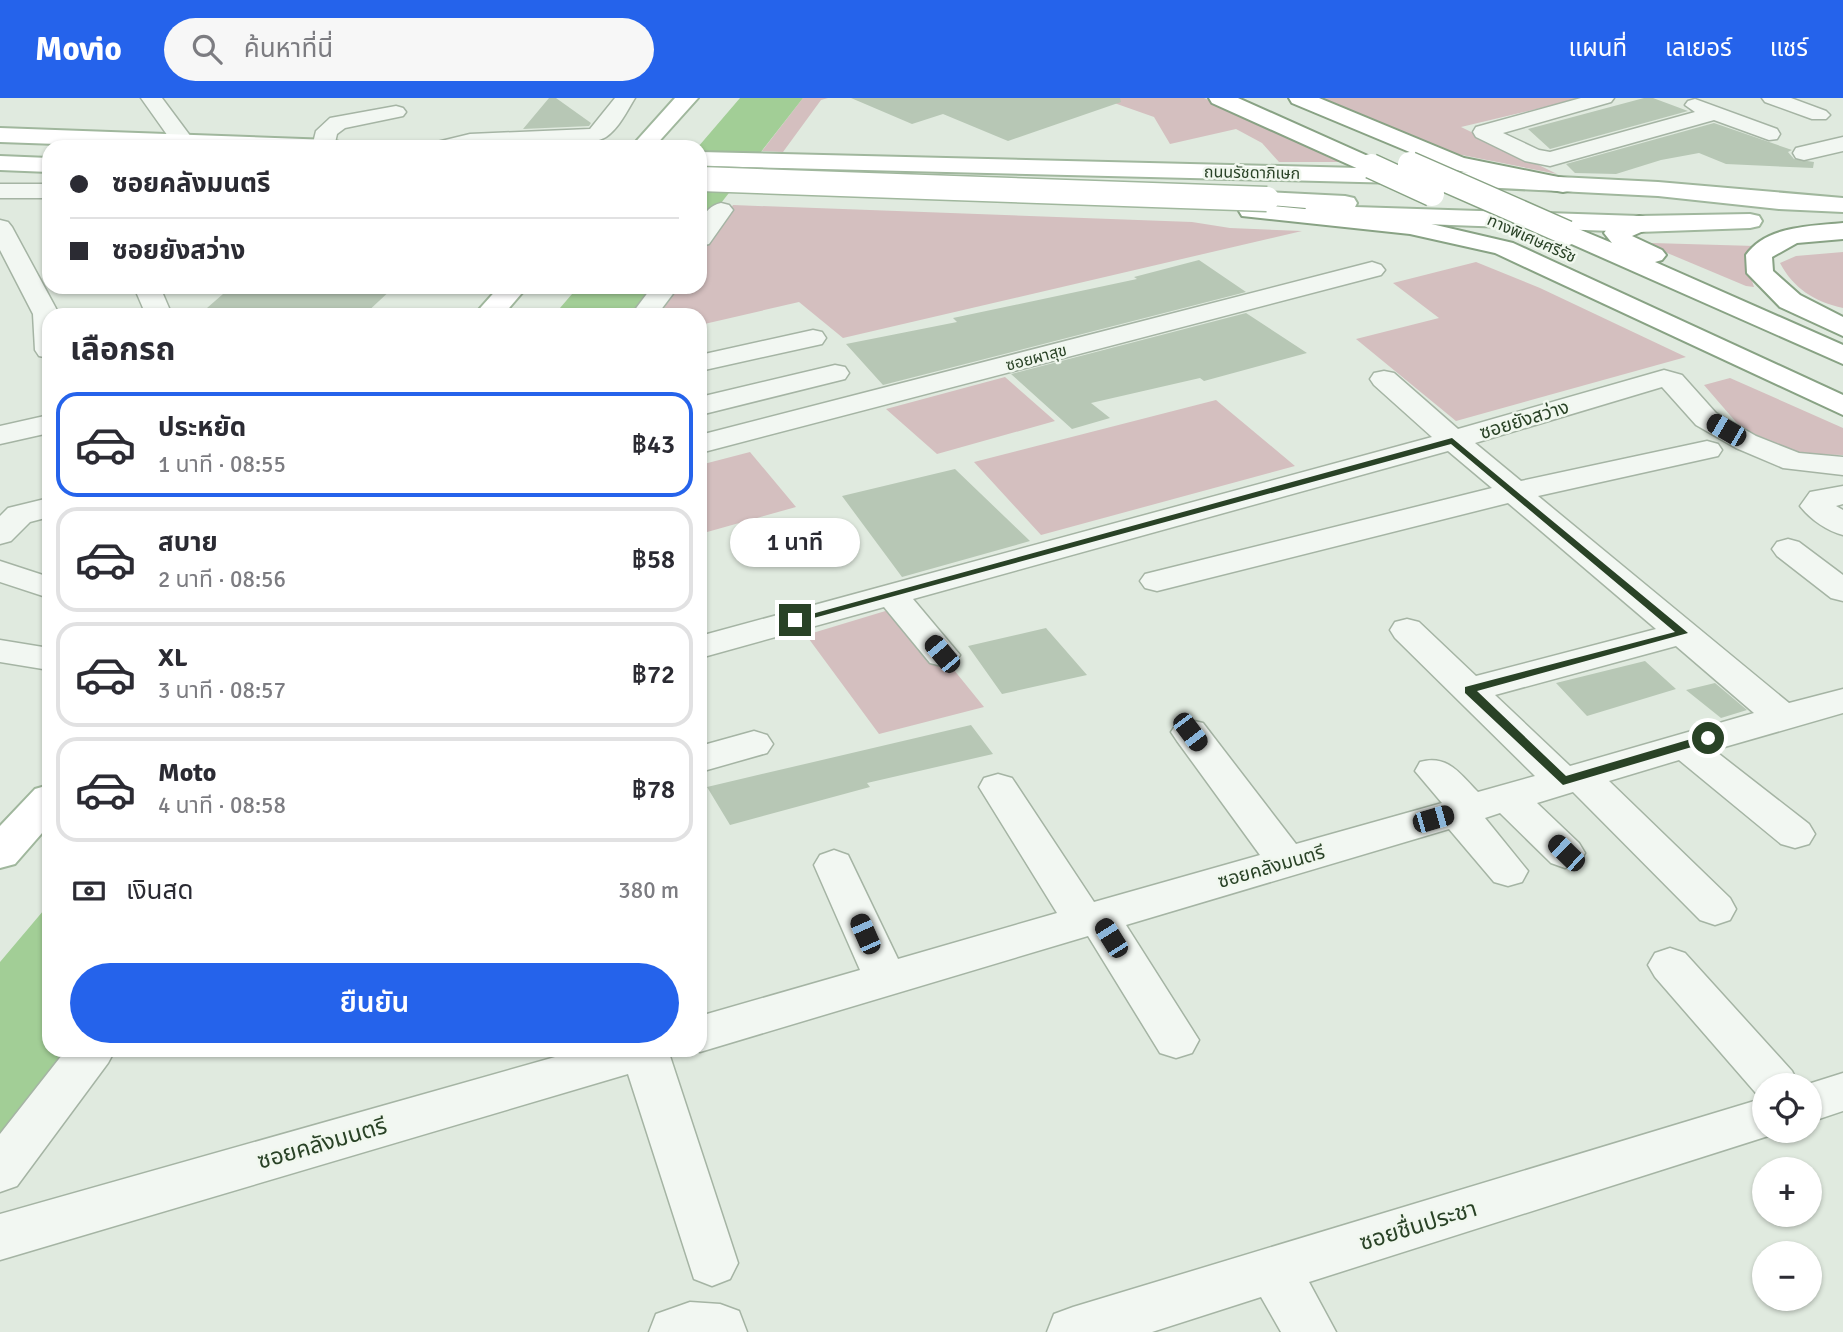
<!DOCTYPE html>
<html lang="th">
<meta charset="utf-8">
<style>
body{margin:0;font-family:Signika,"Noto Sans Thai",sans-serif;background:#f7f7f7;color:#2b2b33;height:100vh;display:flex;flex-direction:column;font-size:26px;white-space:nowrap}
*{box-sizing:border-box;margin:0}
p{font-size:23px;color:#7c7c81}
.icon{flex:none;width:38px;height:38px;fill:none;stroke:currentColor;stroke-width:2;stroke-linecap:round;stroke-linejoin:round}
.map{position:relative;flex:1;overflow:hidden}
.side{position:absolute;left:42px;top:210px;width:665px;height:749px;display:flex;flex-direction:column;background:#fff;border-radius:21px;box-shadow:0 2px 5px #0004}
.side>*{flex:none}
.top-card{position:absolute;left:42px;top:42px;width:665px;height:154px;border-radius:21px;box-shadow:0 2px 5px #0004;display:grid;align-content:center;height:154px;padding:0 28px;background:#fff}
.fabs{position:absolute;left:1752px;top:975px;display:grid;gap:14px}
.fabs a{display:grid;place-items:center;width:70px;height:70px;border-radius:50%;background:#fff;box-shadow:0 2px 5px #0004;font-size:35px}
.end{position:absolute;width:32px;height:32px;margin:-16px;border:9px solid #294226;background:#fff;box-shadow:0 0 0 4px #fff}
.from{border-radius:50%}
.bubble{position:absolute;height:49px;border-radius:24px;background:#fff;box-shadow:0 2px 5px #0004;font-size:23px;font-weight:600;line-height:49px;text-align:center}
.car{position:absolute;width:21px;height:42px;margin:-21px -10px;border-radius:9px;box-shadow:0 0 5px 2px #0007;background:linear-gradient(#222 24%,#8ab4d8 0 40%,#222 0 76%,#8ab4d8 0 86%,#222 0)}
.top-card b{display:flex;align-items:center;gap:24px;height:66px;font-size:26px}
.top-card b+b{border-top:2px solid #e1e1e2}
.top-card i{width:18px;height:18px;background:#2b2b33}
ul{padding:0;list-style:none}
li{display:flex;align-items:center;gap:21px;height:105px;margin:0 14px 10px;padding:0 14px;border:4px solid #e1e1e2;border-radius:21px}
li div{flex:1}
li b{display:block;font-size:26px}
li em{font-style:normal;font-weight:600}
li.selected{border-color:#2563eb}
li>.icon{width:63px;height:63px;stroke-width:1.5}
h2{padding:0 28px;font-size:32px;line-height:84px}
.pay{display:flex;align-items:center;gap:18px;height:77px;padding:0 28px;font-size:26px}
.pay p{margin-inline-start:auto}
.button{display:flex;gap:14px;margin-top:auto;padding:14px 28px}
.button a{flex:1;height:80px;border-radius:42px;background:#2563eb;color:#fff;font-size:28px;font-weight:600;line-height:80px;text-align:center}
header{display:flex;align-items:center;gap:42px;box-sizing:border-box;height:98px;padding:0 35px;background:#2563eb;color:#fff}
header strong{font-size:33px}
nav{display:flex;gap:38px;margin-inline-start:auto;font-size:24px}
.search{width:490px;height:63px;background:#f7f7f7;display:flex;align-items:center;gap:18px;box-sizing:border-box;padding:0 24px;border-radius:38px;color:#7c7c81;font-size:26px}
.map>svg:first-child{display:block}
.green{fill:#d4bfbf}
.water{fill:#a2ce96}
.building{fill:#b7c7b5}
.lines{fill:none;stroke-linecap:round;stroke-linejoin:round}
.minor-casing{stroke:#a5b4a4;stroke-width:3}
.major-casing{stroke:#a0b79d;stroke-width:4}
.highway-casing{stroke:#88a284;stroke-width:4}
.minor{fill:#f2f7f2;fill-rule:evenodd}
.major{fill:#fff;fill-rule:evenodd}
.highway{fill:#fff;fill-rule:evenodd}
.major-bridge-casing{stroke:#a0b79d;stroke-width:27;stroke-linecap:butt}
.highway-bridge-casing{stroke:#88a284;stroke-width:27;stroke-linecap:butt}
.major-bridge{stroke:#fff;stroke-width:24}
.highway-bridge{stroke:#fff;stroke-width:24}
.route{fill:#294226}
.labels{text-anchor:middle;stroke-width:5;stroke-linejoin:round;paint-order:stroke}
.far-street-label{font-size:16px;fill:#294226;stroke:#f0f7ee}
.street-label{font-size:19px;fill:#294226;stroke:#f0f7ee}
.near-street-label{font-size:23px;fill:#294226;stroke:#f0f7ee}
</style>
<header>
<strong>Movio</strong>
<div class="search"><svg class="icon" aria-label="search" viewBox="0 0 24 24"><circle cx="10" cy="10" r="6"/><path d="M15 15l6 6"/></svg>ค้นหาที่นี่</div>
<nav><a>แผนที่</a><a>เลเยอร์</a><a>แชร์</a></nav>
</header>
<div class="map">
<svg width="1843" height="1234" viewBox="0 0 1843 1234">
<rect width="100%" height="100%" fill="#e0eadf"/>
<path class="green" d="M803,0H828L821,2L783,54L762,53Z
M1100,0H1204L1335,58L1341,64H1279L1262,45L1236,31L1170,46L1154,19Z
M1317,0H1583L1461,29L1557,76L1457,56Z
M733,107L1192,124L1230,130L1302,133L843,240L799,204L700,227V217H659L679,189H700V159Z
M1652,145L1755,148L1745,162L1754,189L1746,188L1653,149Z
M1843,154V210C1815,204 1793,190 1780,165L1796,158Z
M1476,164L1540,190L1686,259L1456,323L1356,241L1439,220L1393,185Z
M1005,279L1055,323L937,356L886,311Z
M1730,280L1843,330V357L1802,356L1742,331L1704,287Z
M1216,302L1295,368L1041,437L974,364Z
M750,354L796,409L700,436V367Z
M902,508L984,609L879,636L806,537Z"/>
<path class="water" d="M740,0H803L700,132L698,49Z
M578,189H656L634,217H554Z
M49,806V952H65L0,1036V864Z"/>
<path class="building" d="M549,0H556L591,25L589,28L523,31Z
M851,0H1120L1121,4L1008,43L943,16L912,26Z
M1644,0H1653L1688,13L1550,51L1528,31Z
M1714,25L1792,52L1788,54L1794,61L1814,64L1813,70L1726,66L1699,55L1661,62L1616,76L1575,75L1566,66Z
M1199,162L1246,194L883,287L846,246L957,224L953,220L1137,181L1134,179Z
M231,189H394L364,217H199Z
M1246,215L1307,255L1204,283L1200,280L1091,305L1110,320L1072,331L1011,276Z
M955,371L1030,443L902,479L842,398Z
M1046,530L1087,577L1002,596L968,548Z
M1645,563L1676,591L1587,618L1556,585Z
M1715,585L1747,612L1721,620L1686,592Z
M971,627L993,656L867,685L870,689L730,727L707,689Z"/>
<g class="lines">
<defs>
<path id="minor" d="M141,0H162L194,43L191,48H175Z
M615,0H635C627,13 619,30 606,39C587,52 464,49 434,49L437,44L470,36L590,31Z
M1581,0H1614L1611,4L1503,35L1539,52L1550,54L1695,14L1685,7L1688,3L1695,1L1777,31L1780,36L1777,41L1769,42L1714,22L1550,68L1525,63L1476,39L1473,34L1476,29Z
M1762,0H1791L1826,13L1830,17L1826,21H1812L1765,4Z
M396,8L403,10L406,14L403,18L345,30L337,36L334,49H312L316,33L330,20Z
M1843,39V53L1804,62L1796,60L1793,55L1796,50Z
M0,86H49V100H0Z
M721,105L729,107L733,112L709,146L700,148C700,130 700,110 721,105Z
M0,122L8,124L12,129L59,216L49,217V260L39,258L35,252L33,216L0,152Z
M1372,164L1381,167L1385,172L1381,177L700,355V337Z
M134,189H160L172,217H146Z
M652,189H678L657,217H631Z
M813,232L822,234L826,240L822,246L700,273V257Z
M835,267L845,269L849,275L845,281L700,317V299Z
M1664,272L1682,277L1716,315L1756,338L1799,355L1843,359V377L1783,370L1736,350L1696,327L1662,289L1475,345L1521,383L1707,343L1718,346L1722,352L1718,358L1538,398L1789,605L1843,591V615L1714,652L1809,726L1815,736L1809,746L1795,750L1781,746L1679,662L1609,683L1730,800L1736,811L1730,822L1715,827L1700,822L1573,694L1537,705L1579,745L1585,755L1579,765L1565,770L1551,765L1500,715L1485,720L1528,773L1522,784L1508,788L1494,784L1449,731L1126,827L1199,942L1192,955L1176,960L1160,955L1088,838L700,954L694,952H700V918L860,872L814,767L820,757L834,752L848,757L898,861L1057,815L979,689L984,680L998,676L1012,680L1094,804L1260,757L1177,643L1171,634L1177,625L1190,622L1203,625L1296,746L1442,705L1415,673L1420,664C1448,656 1460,676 1478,694L1535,678L1395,540L1390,532L1395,524L1407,521L1419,524L1476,578L1656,531L1508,405L1157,493L1145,490L1140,483L1145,476L1492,390L1448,353L913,501L960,557L954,565L942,568L930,565L884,509L700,560V538L1432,339L1374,287L1370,281L1374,275L1384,273L1394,275L1458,331ZM1676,548L1754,615L1570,668L1495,597Z
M49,317V335L0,346V328Z
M1843,388V406L1836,408L1843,412V437C1827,433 1810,421 1800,408L1810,394Z
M49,400V419L30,424L11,443L0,446V418L8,410Z
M1788,441L1799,444L1843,477V503L1831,500L1777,458L1772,451L1777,444Z
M0,463L49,479V500L0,484Z
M0,542L49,550V572L0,564Z
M754,633L767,637L773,646L767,655L700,674V648Z
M1670,850L1685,855L1792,973L1799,987H1764V1032L1781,1034L1309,1184L1336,1234H1281L1261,1199L1152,1234H1047L1054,1216L1073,1209L1761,1001L1655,879L1648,867L1655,855Z
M66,952H115L108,965L17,1088L0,1094V1036Z
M580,952H668L738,1165L730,1181L712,1188L694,1181L628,976L0,1162V1116Z
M1843,975V1013L1810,1024V987H1805Z
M690,1204L720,1206L739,1213L747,1234H649L656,1216Z"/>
<path id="major" d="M675,0H698L654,49H631Z
M0,30L331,42L339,44L342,49H143L0,44Z
M700,54L1399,71L1658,84L1843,100V114L1779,111L1658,98L1399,85L700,68Z
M0,58L49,60V74L0,72Z
M1267,94L1345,98L1354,100L1357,105L1355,109L1639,118L1750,116L1759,118L1762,123L1759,128L1750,130L1639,134L1315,122L1306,120L1303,115L1306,110L1258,106L1255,101L1258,96Z
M499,189H527L503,217H474Z
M49,687V727L15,766L0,770V728L35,691Z"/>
<path id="highway" d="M1209,0H1238L1379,63L1383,68L1379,73H1363L1212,5Z
M1289,0H1319L1464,60L1563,80L1571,82L1575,87L1571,92L1563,94L1500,83L1448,70L1292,5Z
M1251,106L1410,121L1513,145L1843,297V317L1495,155L1410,136L1242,118L1239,113L1242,108Z
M1639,118L1648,121L1652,126L1648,131L1632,138L1662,152L1666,157L1662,162L1655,164L1843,247V266L1558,140L1554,135L1558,130L1567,127L1576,130L1612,145L1604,135L1608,130Z
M1843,125V141L1797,145L1772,159L1773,173L1800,197L1843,219V238L1780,209L1747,175L1746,157C1766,128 1811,128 1843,125Z"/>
</defs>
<use href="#minor" class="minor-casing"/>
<use href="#major" class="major-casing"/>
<use href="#highway" class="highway-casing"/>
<use href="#minor" class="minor"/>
<use href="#major" class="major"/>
<use href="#highway" class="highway"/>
<defs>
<path id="major-bridge" d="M700,81L1267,101"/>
<path id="highway-bridge" d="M1410,66L1567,135
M1371,68L1432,96"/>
</defs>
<use href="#major-bridge" class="major-bridge-casing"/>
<use href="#highway-bridge" class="highway-bridge-casing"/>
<use href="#major-bridge" class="major-bridge"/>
<use href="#highway-bridge" class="highway-bridge"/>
</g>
<path class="route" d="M1452,340L1688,535L1477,593L1566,678L1708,636L1714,640L1712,643L1563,687L1465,595V589L1675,534L1451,346L799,524L790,522Z"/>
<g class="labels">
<g class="far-street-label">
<text transform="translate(1252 74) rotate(1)" y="6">ถนนรัชดาภิเษก</text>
<text transform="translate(1532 140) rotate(24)" y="6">ทางพิเศษศรีรัช</text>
<text transform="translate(1036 259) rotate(-15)" y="6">ซอยผาสุข</text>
</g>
<g class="street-label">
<text transform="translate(1524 321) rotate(-17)" y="7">ซอยยังสว่าง</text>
<text transform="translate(1271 768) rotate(-16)" y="7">ซอยคลังมนตรี</text>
</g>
<g class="near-street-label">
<text transform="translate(322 1045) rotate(-16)" y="8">ซอยคลังมนตรี</text>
<text transform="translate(1418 1127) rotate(-17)" y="8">ซอยชื่นประชา</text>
</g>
</g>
</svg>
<div class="fabs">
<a><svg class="icon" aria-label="locate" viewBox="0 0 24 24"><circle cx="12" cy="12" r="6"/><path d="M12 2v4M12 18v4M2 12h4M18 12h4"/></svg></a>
<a>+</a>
<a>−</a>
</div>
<i class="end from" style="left:1708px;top:640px"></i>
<i class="end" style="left:795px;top:522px"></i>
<div class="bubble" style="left:730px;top:420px;width:130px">1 นาที</div>
<i class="car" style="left:1726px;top:332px;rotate:300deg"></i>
<i class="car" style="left:942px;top:556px;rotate:320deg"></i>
<i class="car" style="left:1190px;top:634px;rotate:143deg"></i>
<i class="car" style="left:1433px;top:721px;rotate:74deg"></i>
<i class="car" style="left:1566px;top:755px;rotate:314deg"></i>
<i class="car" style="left:865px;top:836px;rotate:336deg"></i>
<i class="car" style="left:1111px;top:840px;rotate:328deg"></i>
<div class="top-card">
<b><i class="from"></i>ซอยคลังมนตรี</b>
<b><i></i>ซอยยังสว่าง</b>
</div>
<section class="side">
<h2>เลือกรถ</h2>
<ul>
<li class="selected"><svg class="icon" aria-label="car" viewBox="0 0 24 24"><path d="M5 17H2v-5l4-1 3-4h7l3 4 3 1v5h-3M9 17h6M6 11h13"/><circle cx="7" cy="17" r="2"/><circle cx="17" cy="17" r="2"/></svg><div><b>ประหยัด</b><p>1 นาที · 08:55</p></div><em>฿43</em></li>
<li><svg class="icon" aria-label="car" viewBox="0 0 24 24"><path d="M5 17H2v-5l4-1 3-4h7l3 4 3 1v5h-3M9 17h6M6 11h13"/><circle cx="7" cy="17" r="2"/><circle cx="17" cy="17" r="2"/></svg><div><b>สบาย</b><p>2 นาที · 08:56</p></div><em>฿58</em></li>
<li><svg class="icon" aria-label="car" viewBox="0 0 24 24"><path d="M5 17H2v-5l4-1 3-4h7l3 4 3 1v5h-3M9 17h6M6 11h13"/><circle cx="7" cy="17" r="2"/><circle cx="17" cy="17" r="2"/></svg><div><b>XL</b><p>3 นาที · 08:57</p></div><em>฿72</em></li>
<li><svg class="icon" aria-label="car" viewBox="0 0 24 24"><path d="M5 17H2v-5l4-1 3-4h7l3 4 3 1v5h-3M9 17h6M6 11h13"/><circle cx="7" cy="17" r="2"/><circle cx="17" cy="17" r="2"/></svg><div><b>Moto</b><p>4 นาที · 08:58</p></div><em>฿78</em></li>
</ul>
<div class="pay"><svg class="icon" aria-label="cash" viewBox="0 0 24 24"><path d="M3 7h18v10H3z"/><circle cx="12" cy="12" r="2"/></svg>เงินสด<p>380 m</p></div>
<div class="button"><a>ยืนยัน</a></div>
</section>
</div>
